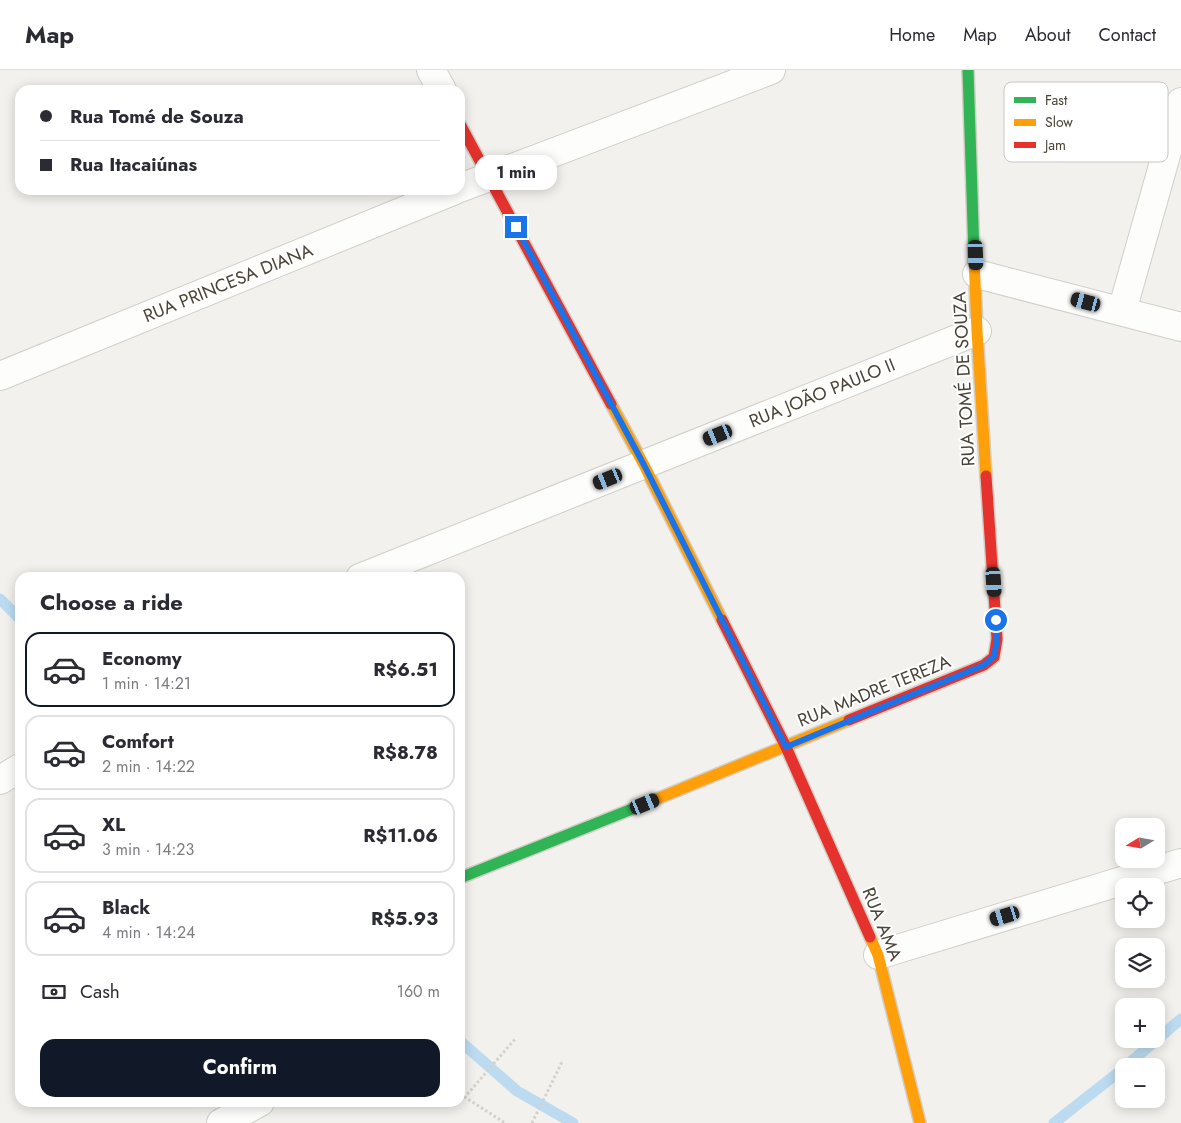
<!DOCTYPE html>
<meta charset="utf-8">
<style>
body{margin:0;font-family:Jost,sans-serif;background:#f2f2f3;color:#2b2b33;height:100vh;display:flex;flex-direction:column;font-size:19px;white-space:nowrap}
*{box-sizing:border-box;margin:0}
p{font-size:16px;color:#7c7c81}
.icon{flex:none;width:28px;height:28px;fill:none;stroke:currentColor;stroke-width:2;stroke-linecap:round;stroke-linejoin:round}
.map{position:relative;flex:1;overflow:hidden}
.drawer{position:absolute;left:15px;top:502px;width:450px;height:535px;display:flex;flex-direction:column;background:#fff;border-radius:15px;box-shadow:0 2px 12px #0003}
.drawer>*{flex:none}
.top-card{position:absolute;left:15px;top:15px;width:450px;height:110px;border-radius:15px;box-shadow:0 2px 12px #0003;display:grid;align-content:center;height:110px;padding:0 25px;background:#fff}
.needle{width:32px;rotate:259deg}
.tools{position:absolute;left:1115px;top:748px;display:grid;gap:10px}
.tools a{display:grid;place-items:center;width:50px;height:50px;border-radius:10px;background:#fff;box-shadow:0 2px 12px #0003;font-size:25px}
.end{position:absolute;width:22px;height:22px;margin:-11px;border:6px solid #1a73e8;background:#fff;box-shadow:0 0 0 2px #fff}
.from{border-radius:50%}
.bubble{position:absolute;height:35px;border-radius:15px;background:#fff;box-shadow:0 2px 12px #0003;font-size:16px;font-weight:700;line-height:35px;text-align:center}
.car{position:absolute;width:15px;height:30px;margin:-15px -8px;border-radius:6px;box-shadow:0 0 4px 1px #0007;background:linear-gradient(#222 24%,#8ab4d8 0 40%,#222 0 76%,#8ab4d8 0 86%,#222 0)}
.top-card b{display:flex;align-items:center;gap:18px;height:48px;font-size:19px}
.top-card b+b{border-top:1px solid #e1e1e2}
.top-card i{width:12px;height:12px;background:#2b2b33}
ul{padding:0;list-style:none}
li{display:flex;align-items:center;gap:15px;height:75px;margin:0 10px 8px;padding:0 15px;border:2px solid #e1e1e2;border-radius:15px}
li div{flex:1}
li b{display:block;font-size:19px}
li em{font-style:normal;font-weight:700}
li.on{border-color:#111827}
li>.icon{width:45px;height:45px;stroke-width:1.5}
h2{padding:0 25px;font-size:22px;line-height:60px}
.pay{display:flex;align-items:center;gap:12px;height:55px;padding:0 25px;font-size:19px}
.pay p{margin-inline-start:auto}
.cta{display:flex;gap:10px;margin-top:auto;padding:10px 25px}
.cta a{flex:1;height:58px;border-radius:15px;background:#111827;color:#fff;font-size:20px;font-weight:700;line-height:58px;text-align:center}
header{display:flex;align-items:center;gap:30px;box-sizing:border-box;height:70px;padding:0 25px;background:#fff;border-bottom:1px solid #e1e1e2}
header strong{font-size:24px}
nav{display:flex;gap:28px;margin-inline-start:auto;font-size:18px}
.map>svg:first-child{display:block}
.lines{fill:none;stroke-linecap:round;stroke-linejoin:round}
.stream{stroke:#bcdbf1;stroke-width:11}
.street-casing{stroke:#d0cfca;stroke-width:30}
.fast-casing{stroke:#d2cec4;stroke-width:14}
.slow-casing{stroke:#d2cec4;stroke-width:14}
.jam-casing{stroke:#d2cec4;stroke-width:14}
.path{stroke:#d2d1cb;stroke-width:3;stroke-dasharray:2.5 2.5;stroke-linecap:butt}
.street{stroke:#fdfdfc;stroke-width:28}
.fast{stroke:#30b455;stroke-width:11}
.slow{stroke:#ff9f0a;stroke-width:11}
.jam{stroke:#e5322d;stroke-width:11}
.route{stroke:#1a73e8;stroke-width:6}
.labels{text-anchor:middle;stroke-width:4;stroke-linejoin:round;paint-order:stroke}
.street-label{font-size:18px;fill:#4a4337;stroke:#fff}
.key{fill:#fff;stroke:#c9c7c3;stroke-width:1}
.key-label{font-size:14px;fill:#4a4337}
</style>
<header>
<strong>Map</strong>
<nav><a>Home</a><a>Map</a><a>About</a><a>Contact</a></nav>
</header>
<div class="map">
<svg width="1181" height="1053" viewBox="0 0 1181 1053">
<rect width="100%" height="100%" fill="#f2f1ed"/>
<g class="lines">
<path class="stream" d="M0,529L20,549
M460,971L517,1021L573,1053
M1126,996L1181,949
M1054,1053L1124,998"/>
<defs>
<path id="street" d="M431,0L442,20
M460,118L771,0
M977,204L1181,257
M1122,241L1181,32
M0,306L455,120
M360,508L977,261
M0,710L20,698
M878,885L1181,793
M221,1053L260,1032"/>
<path id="fast" d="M968,0L974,186
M460,808L647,733"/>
<path id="slow" d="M974,186L977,261L986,406
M611,334L644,395L722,550
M647,733L849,650
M870,867L878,885L920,1053"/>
<path id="jam" d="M460,54L611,334
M722,550L786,677L870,867
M849,650L984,595L994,587L997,569L986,406"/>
</defs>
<use href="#street" class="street-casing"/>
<use href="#fast" class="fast-casing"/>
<use href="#slow" class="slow-casing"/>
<use href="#jam" class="jam-casing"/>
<path class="path" d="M460,1024L505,1053
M464,1028L516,968
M532,1053L562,992"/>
<use href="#street" class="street"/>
<use href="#fast" class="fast"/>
<use href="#slow" class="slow"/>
<use href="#jam" class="jam"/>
</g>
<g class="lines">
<path class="route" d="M516,157L644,395L786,677L984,595L994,586L997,570L996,550"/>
</g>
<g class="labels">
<g class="street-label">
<text transform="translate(228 213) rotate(-22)" y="6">RUA PRINCESA DIANA</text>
<text transform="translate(964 309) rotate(-93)" y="6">RUA TOMÉ DE SOUZA</text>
<text transform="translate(822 323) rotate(-22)" y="6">RUA JOÃO PAULO II</text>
<text transform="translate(874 621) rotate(-22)" y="6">RUA MADRE TEREZA</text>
<text transform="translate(882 854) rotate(68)" y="6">RUA AMA</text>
</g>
</g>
<rect x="1004" y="12" width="164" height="80" rx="8" class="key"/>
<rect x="1014" y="27" width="22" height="6" fill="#30b455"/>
<rect x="1014" y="49" width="22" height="7" fill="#ff9f0a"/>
<rect x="1014" y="72" width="22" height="6" fill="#e5322d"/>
<g class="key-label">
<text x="1045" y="35">Fast</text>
<text x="1045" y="57">Slow</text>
<text x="1045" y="80">Jam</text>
</g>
</svg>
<div class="tools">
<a><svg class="needle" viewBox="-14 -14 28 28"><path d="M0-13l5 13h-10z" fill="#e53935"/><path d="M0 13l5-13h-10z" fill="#7c7c81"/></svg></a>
<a><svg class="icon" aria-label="locate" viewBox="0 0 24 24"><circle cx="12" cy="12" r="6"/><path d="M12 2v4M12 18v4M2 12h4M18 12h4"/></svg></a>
<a><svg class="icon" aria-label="layers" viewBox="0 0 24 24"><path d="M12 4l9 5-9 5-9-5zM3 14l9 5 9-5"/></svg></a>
<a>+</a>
<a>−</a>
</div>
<i class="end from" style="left:996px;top:550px"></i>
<i class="end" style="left:516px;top:157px"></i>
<div class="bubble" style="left:475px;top:85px;width:82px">1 min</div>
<i class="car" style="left:976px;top:185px;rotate:178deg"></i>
<i class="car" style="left:1086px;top:232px;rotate:285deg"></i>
<i class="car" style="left:718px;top:365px;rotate:248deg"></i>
<i class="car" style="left:608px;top:409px;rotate:248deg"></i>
<i class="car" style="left:994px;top:512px;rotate:176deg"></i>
<i class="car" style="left:645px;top:734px;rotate:68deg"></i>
<i class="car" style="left:1005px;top:846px;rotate:253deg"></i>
<div class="top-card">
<b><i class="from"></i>Rua Tomé de Souza</b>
<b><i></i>Rua Itacaiúnas</b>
</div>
<section class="drawer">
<h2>Choose a ride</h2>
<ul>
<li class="on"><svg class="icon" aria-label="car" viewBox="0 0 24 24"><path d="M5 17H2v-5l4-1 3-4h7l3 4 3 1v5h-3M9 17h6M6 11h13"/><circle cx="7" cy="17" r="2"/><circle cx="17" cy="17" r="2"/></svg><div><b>Economy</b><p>1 min · 14:21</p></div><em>R$6.51</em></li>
<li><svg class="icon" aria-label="car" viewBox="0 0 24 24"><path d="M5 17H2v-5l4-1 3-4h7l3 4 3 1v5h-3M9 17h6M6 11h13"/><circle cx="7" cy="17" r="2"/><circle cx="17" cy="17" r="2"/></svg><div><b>Comfort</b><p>2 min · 14:22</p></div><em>R$8.78</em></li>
<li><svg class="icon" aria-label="car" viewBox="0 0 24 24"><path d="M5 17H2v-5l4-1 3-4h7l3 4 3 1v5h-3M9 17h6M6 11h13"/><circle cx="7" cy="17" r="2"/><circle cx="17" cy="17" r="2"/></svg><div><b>XL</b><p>3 min · 14:23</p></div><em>R$11.06</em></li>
<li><svg class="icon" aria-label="car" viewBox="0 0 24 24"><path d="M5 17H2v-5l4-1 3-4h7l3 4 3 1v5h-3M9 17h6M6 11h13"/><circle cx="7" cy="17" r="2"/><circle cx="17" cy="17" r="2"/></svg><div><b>Black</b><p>4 min · 14:24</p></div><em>R$5.93</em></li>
</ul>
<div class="pay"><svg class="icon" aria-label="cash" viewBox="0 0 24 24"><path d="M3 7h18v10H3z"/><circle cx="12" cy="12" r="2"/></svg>Cash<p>160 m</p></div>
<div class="cta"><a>Confirm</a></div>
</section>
</div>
